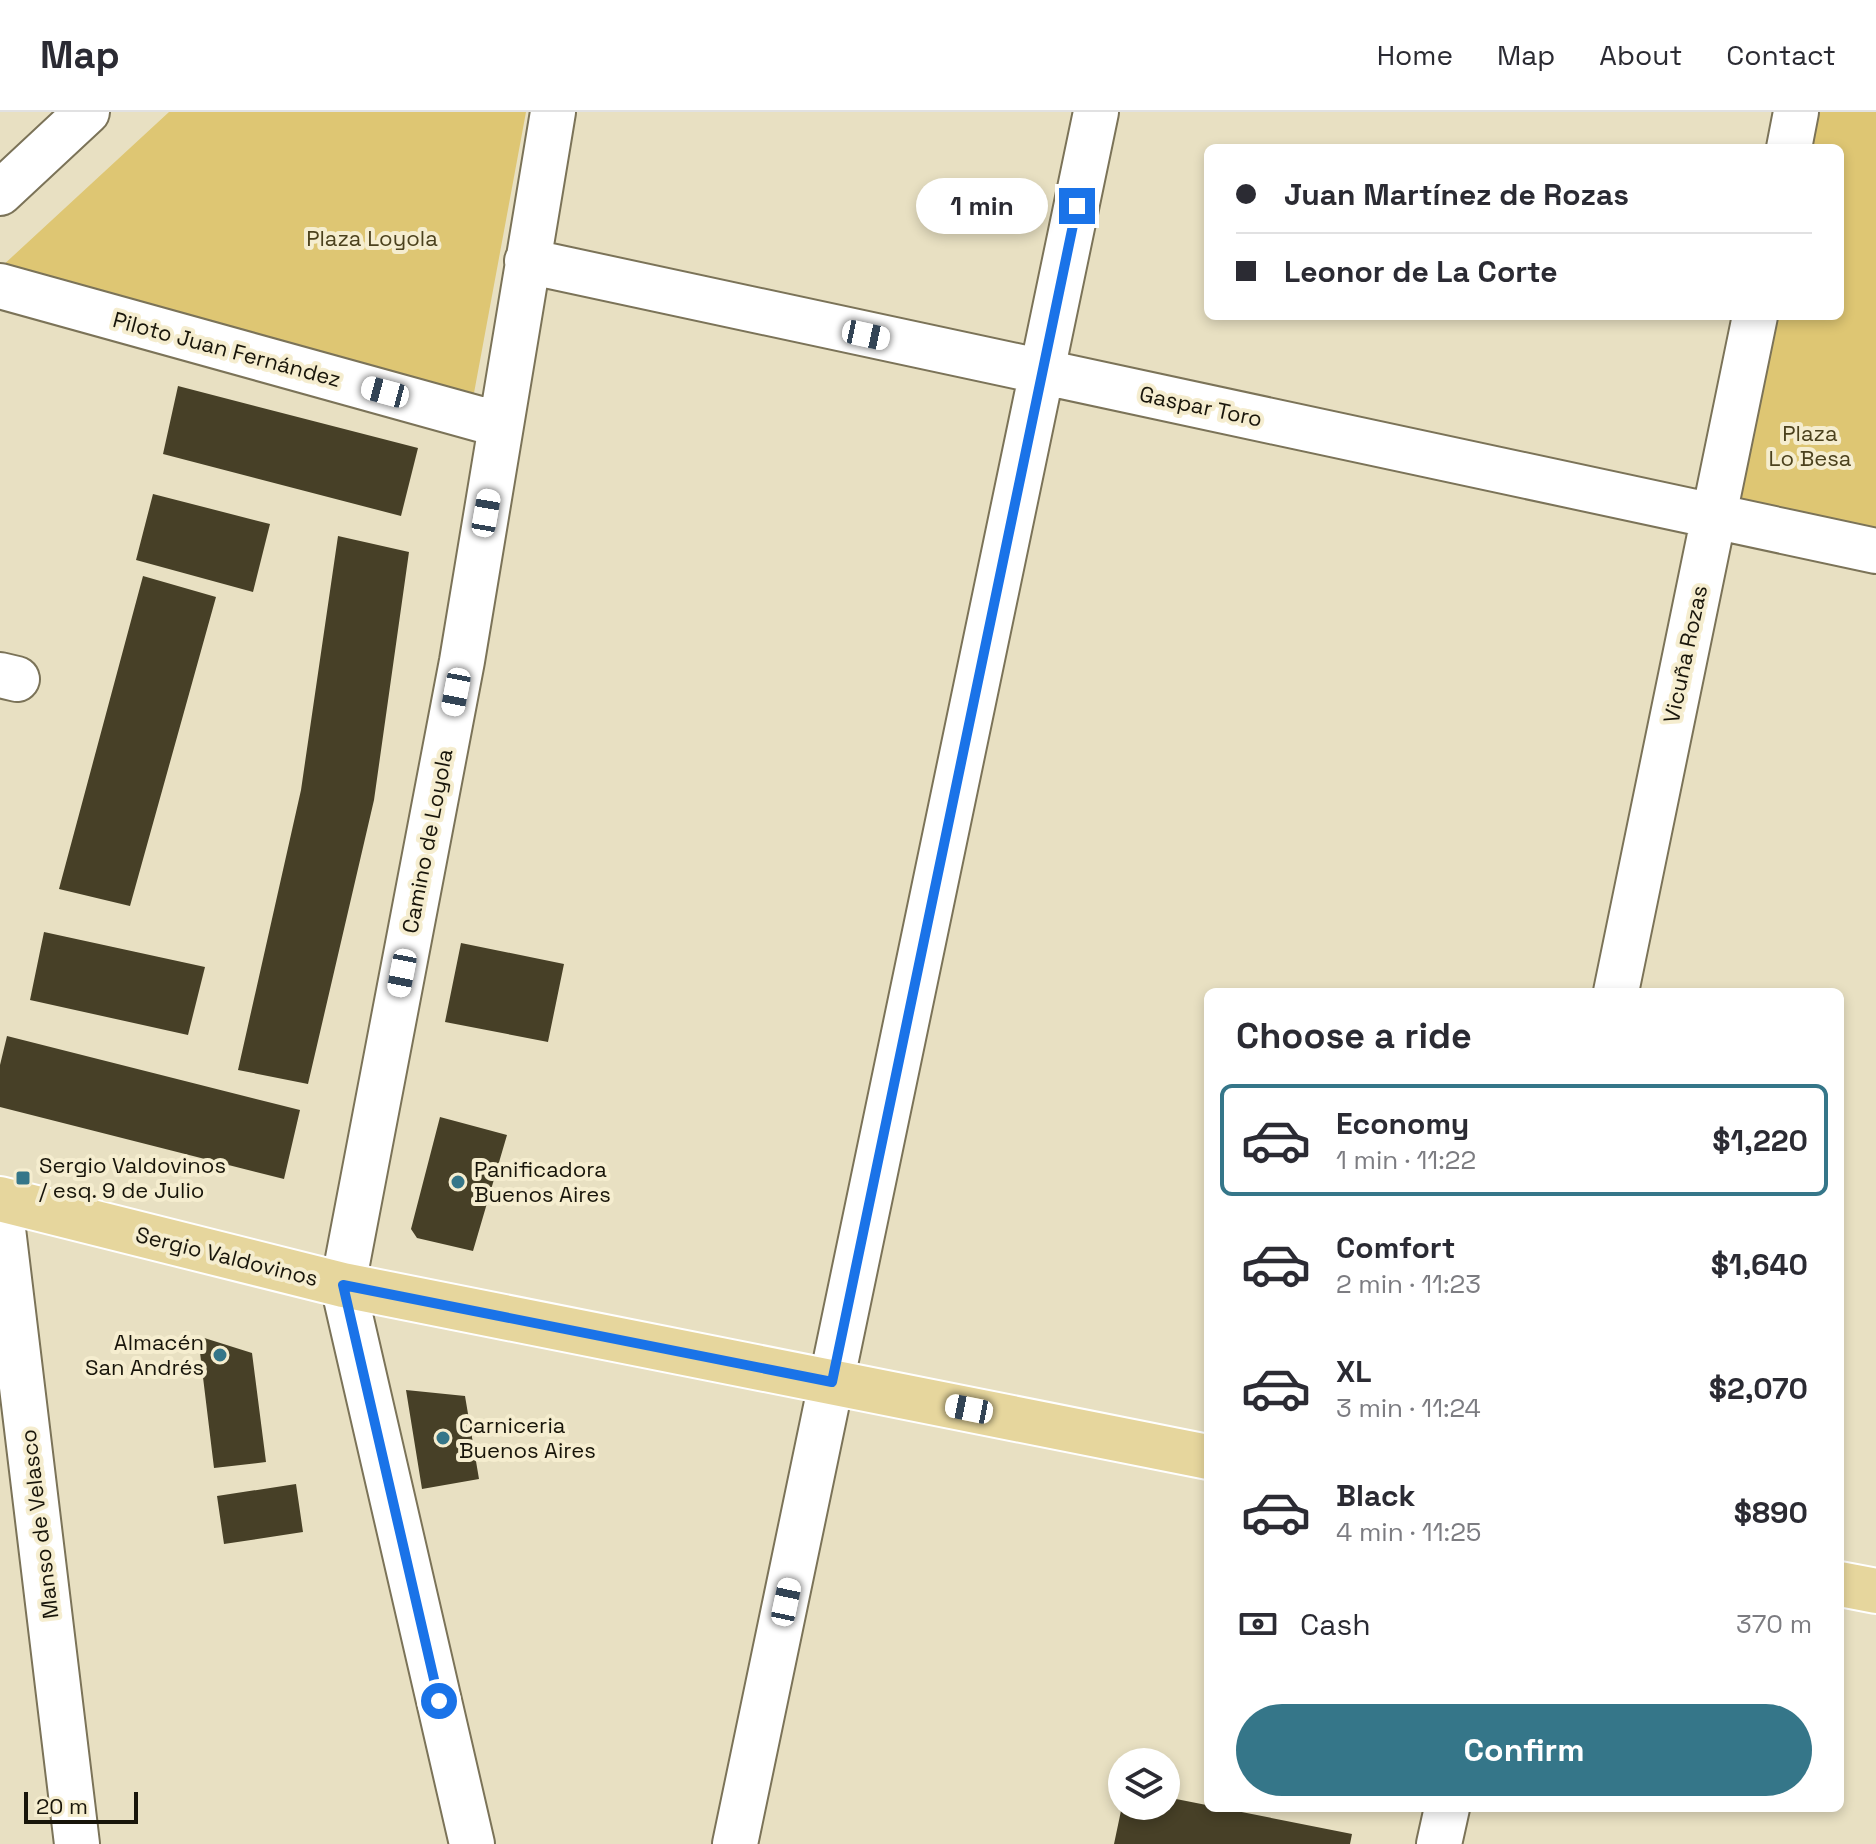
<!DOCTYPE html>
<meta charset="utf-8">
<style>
body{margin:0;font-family:"Space Grotesk",sans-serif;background:#f2f2f3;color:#2b2b33;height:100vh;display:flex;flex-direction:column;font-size:30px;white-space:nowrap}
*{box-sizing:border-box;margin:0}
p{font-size:26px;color:#7c7c81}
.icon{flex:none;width:44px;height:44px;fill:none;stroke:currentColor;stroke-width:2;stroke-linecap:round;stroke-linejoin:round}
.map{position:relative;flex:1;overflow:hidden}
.sheet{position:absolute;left:1204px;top:876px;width:640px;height:824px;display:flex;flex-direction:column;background:#fff;border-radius:12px;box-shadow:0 4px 12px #0003}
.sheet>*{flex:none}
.top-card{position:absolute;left:1204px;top:32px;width:640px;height:176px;border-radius:12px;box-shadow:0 4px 12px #0003;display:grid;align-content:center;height:176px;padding:0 32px;background:#fff}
.tools{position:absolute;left:1108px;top:1636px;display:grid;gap:16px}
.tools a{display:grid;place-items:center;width:72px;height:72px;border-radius:50%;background:#fff;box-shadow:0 4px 12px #0003;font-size:40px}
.scale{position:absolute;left:24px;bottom:20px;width:114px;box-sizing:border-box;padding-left:8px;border:4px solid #18150a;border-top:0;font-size:22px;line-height:28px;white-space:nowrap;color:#18150a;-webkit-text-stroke:6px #f5edcf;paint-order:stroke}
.end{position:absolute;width:36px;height:36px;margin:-18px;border:10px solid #1a73e8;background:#fff;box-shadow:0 0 0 4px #fff}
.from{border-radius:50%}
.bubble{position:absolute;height:56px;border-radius:28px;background:#fff;box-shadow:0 4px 12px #0003;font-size:26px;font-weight:700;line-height:56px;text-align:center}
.car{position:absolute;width:24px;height:48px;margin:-24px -12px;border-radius:10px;box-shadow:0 0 6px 2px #0007;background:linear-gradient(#fff 24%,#345 0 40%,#fff 0 76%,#345 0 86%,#fff 0)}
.top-card b{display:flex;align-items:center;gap:28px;height:76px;font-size:30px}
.top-card b+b{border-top:2px solid #e1e1e2}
.top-card i{width:20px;height:20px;background:#2b2b33}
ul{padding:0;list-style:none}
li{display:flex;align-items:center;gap:24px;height:112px;margin:0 16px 12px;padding:0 16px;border:4px solid transparent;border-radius:12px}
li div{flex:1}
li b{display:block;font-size:30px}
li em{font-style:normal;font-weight:700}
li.on{border-color:#357689}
li>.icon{width:72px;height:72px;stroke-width:1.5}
h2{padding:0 32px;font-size:36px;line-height:96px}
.pay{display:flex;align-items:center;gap:20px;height:88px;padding:0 32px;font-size:30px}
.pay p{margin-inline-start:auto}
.button{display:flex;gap:16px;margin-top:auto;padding:16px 32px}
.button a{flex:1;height:92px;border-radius:48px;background:#357689;color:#fff;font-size:32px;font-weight:700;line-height:92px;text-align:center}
header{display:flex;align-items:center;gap:48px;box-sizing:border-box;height:112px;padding:0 40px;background:#fff;border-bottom:2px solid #e1e1e2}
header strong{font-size:38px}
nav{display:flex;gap:44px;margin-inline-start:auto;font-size:28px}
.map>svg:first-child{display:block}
.green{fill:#dec673}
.building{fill:#474027}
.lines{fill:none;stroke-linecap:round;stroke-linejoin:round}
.minor-casing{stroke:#7b7358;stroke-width:48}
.major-casing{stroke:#fff;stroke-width:48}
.minor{stroke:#fff;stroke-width:44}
.major{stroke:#e6d69d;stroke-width:44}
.route{stroke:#1a73e8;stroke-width:10}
.poi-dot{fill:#357689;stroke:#f5edcf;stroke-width:3}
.labels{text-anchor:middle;stroke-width:8;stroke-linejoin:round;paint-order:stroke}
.park-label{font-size:22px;fill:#4b411d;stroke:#f5edcf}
.street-label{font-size:22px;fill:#18150a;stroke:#f5edcf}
.poi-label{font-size:22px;fill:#18150a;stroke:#f5edcf;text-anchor:start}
</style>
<header>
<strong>Map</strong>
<nav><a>Home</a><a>Map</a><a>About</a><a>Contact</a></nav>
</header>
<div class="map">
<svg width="1876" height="1732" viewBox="0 0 1876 1732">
<rect width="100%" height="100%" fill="#e8e0c2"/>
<path class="green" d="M169,0H526L474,281L0,162V156Z
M1809,0H1876V418L1731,388L1768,204H1840V36H1802Z"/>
<path class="building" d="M178,274L418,336L401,404L163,342Z
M153,382L270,412L253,480L136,448Z
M338,424L409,440L374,688L308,972L238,958L301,678Z
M143,464L216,485L130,794L59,777Z
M44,820L205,855L188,923L30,888Z
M461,831L564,852L548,930L445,910Z
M7,924L300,998L284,1067L0,995V953Z
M440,1005L507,1023L473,1139L417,1126L411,1117Z
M198,1224L252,1241L266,1350L214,1356Z
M406,1278L465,1284L479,1367L422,1377Z
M296,1372L303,1420L224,1432L217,1384Z
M1166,1685L1352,1722L1350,1732H1114L1122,1694H1166Z"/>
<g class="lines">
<defs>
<path id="minor" d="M1789,36L1796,0
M0,81L87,0
M527,149L1876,439
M0,174L501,313
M0,563L17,567
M1616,880L1755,204
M0,1092L77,1732
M472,1732L343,1173L462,549L553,0
M735,1732L1096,0
M1439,1732L1447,1696"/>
<path id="major" d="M0,1087L343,1173L1208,1345
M1840,1472L1876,1479"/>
</defs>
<use href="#minor" class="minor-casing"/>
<use href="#major" class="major-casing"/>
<use href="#minor" class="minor"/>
<use href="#major" class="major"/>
</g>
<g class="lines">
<path class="route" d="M439,1589L343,1173L832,1270L1077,94"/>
</g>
<g class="poi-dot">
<rect x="15" y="1058" width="16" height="16" rx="4"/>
<circle cx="458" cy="1070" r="8"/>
<circle cx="220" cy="1243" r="8"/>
<circle cx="443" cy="1326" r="8"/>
</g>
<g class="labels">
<g class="park-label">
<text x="372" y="134">Plaza Loyola</text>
<text x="1810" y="329">Plaza<tspan x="1810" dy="25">Lo Besa</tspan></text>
</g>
<g class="street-label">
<text transform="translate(227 237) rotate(15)" y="8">Piloto Juan Fernández</text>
<text transform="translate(1201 294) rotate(12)" y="8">Gaspar Toro</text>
<text transform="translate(1685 542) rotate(-78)" y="8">Vicuña Rozas</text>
<text transform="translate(427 729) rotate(-79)" y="8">Camino de Loyola</text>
<text transform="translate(227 1144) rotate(14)" y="8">Sergio Valdovinos</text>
<text transform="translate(39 1412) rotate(-97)" y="8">Manso de Velasco</text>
</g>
<g class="poi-label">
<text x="39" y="1061">Sergio Valdovinos<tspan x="39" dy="25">/ esq. 9 de Julio</tspan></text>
<text x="474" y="1065">Panificadora<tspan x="474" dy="25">Buenos Aires</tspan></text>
<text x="204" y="1238" text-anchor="end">Almacén<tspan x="204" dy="25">San Andrés</tspan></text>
<text x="459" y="1321">Carniceria<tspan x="459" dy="25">Buenos Aires</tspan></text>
</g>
</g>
</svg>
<div class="tools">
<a><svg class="icon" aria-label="layers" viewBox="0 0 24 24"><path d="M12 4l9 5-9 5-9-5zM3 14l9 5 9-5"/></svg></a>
</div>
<div class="scale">20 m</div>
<i class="end from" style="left:439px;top:1589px"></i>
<i class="end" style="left:1077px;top:94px"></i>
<div class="bubble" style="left:916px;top:66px;width:132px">1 min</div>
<i class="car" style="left:866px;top:223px;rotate:102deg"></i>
<i class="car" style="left:385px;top:280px;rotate:285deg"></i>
<i class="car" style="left:486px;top:401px;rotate:10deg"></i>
<i class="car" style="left:456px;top:580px;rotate:191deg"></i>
<i class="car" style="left:402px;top:861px;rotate:191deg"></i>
<i class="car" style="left:969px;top:1297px;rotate:281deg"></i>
<i class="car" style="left:786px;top:1490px;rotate:12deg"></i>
<div class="top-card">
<b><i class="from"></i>Juan Martínez de Rozas</b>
<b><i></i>Leonor de La Corte</b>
</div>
<section class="sheet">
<h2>Choose a ride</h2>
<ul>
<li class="on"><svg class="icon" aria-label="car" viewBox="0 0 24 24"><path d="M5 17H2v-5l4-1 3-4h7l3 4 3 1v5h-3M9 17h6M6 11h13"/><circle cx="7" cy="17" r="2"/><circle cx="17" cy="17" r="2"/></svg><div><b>Economy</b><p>1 min · 11:22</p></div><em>$1,220</em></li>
<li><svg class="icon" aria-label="car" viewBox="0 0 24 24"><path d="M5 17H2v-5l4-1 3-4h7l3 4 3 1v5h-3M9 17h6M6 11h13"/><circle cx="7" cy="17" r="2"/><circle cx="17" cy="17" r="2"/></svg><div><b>Comfort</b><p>2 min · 11:23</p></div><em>$1,640</em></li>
<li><svg class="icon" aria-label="car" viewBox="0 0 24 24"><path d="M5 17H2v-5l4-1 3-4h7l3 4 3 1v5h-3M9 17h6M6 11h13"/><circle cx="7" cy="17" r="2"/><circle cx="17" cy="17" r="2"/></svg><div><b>XL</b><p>3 min · 11:24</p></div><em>$2,070</em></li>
<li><svg class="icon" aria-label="car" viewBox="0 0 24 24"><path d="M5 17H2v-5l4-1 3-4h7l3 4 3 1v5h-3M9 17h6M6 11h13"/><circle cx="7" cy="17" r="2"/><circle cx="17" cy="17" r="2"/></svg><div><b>Black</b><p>4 min · 11:25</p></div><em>$890</em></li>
</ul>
<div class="pay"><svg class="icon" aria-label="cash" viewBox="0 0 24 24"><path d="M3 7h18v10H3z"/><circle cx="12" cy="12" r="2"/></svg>Cash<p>370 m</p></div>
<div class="button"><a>Confirm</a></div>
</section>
</div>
